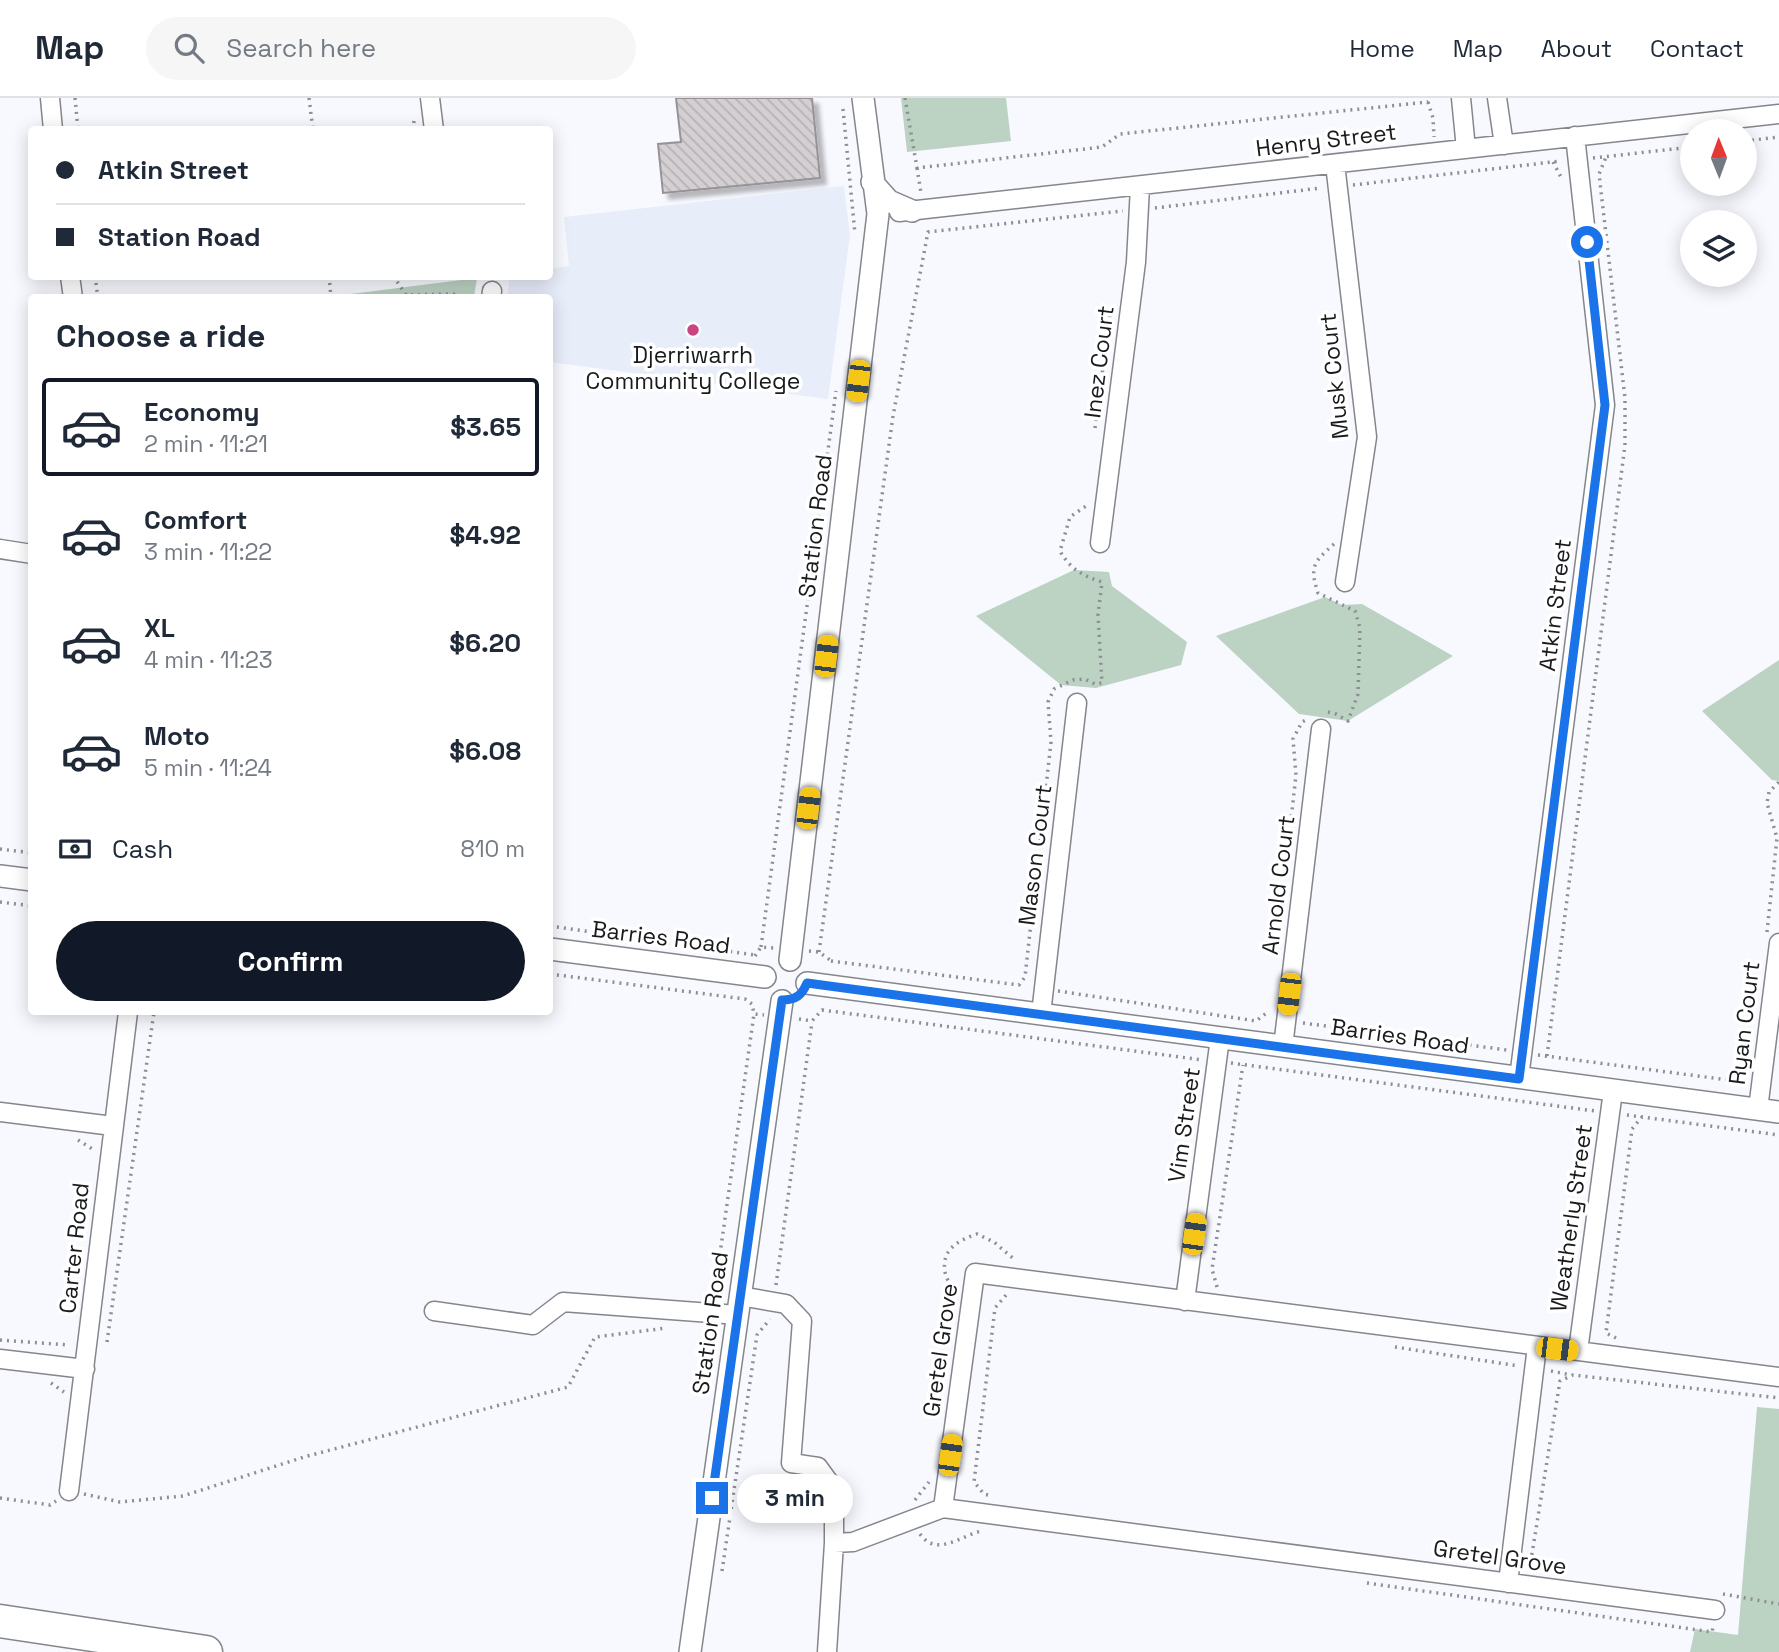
<!DOCTYPE html>
<meta charset="utf-8">
<style>
body{margin:0;font-family:"Space Grotesk",sans-serif;background:#f6f6f7;color:#1f2937;height:100vh;display:flex;flex-direction:column;font-size:26px;white-space:nowrap}
*{box-sizing:border-box;margin:0}
p{font-size:23px;color:#747a83}
.icon{flex:none;width:38px;height:38px;fill:none;stroke:currentColor;stroke-width:2;stroke-linecap:round;stroke-linejoin:round}
.map{position:relative;flex:1;overflow:hidden}
.drawer{position:absolute;left:28px;top:196px;width:525px;height:721px;display:flex;flex-direction:column;background:#fff;border-radius:7px;box-shadow:0 4px 18px #0003}
.drawer>*{flex:none}
.top-card{position:absolute;left:28px;top:28px;width:525px;height:154px;border-radius:7px;box-shadow:0 4px 18px #0003;display:grid;align-content:center;height:154px;padding:0 28px;background:#fff}
.needle{width:46px;rotate:359deg}
.controls{position:absolute;left:1680px;top:21px;display:grid;gap:14px}
.controls a{display:grid;place-items:center;width:77px;height:77px;border-radius:50%;background:#fff;box-shadow:0 4px 18px #0003;font-size:35px}
.end{position:absolute;width:32px;height:32px;margin:-16px;border:9px solid #1a73e8;background:#fff;box-shadow:0 0 0 4px #fff}
.from{border-radius:50%}
.bubble{position:absolute;height:49px;border-radius:24px;background:#fff;box-shadow:0 4px 18px #0003;font-size:23px;font-weight:700;line-height:49px;text-align:center}
.car{position:absolute;width:21px;height:42px;margin:-21px -10px;border-radius:9px;box-shadow:0 0 5px 2px #0007;background:linear-gradient(#f5c518 24%,#345 0 40%,#f5c518 0 76%,#345 0 86%,#f5c518 0)}
.top-card b{display:flex;align-items:center;gap:24px;height:66px;font-size:26px}
.top-card b+b{border-top:2px solid #e0e1e3}
.top-card i{width:18px;height:18px;background:#1f2937}
ul{padding:0;list-style:none}
li{display:flex;align-items:center;gap:21px;height:98px;margin:0 14px 10px;padding:0 14px;border:4px solid transparent;border-radius:7px}
li div{flex:1}
li b{display:block;font-size:26px}
li em{font-style:normal;font-weight:700}
li.selected{border-color:#111827}
li>.icon{width:63px;height:63px;stroke-width:1.5}
h2{padding:0 28px;font-size:32px;line-height:84px}
.pay{display:flex;align-items:center;gap:18px;height:77px;padding:0 28px;font-size:26px}
.pay p{margin-inline-start:auto}
.action{display:flex;gap:14px;margin-top:auto;padding:14px 28px}
.action a{flex:1;height:80px;border-radius:42px;background:#111827;color:#fff;font-size:28px;font-weight:700;line-height:80px;text-align:center}
header{display:flex;align-items:center;gap:42px;box-sizing:border-box;height:98px;padding:0 35px;background:#fff;border-bottom:2px solid #e0e1e3}
header strong{font-size:33px}
nav{display:flex;gap:38px;margin-inline-start:auto;font-size:24px}
.search{width:490px;height:63px;background:#f6f6f7;display:flex;align-items:center;gap:18px;box-sizing:border-box;padding:0 24px;border-radius:38px;color:#747a83;font-size:26px}
.map>svg:first-child{display:block}
.built{fill:#e8edfa}
.green{fill:#bcd2c3}
.building{fill:url(#building-back-hatch);stroke:#989296;stroke-width:2;filter:url(#shadow)}
.lines{fill:none;stroke-linecap:round;stroke-linejoin:round}
.minor-casing{stroke:#84868b;stroke-width:21}
.tertiary-casing{stroke:#84868b;stroke-width:24}
.motorway-casing{stroke:#84868b;stroke-width:35}
.path{stroke:#8c8e92;stroke-width:3.5;stroke-dasharray:2 5;stroke-linecap:butt}
.minor{stroke:#fff;stroke-width:18}
.tertiary{stroke:#fff;stroke-width:21}
.motorway{stroke:#fff;stroke-width:32}
.route{stroke:#1a73e8;stroke-width:9}
.poi-dot{fill:#cb4381;stroke:#fff;stroke-width:2.5}
.labels{text-anchor:middle;stroke-width:7;stroke-linejoin:round;paint-order:stroke}
.street-label{font-size:23px;fill:#191a1c;stroke:#fff}
.poi-label{font-size:23px;fill:#191a1c;stroke:#fff}
</style>
<header>
<strong>Map</strong>
<div class="search"><svg class="icon" aria-label="search" viewBox="0 0 24 24"><circle cx="10" cy="10" r="6"/><path d="M15 15l6 6"/></svg>Search here</div>
<nav><a>Home</a><a>Map</a><a>About</a><a>Contact</a></nav>
</header>
<div class="map">
<svg width="1779" height="1554" viewBox="0 0 1779 1554">
<defs>
<pattern id="building-back-hatch" width="6" height="6" patternUnits="userSpaceOnUse" patternTransform="scale(1.75)"><rect width="6" height="6" fill="#d4cfd3"/><path d="M-1 5l2 2M0 0l6 6M5-1l2 2" fill="none" stroke="#b5b1b5"/></pattern>
<filter id="shadow"><feDropShadow dx="6" dy="6" stdDeviation="2" flood-color="#0004"/></filter>
</defs>
<rect width="100%" height="100%" fill="#f7f9ff"/>
<path class="built" d="M844,88L850,137L828,301L550,264V200L507,199L510,179L550,178V171L569,168L564,119Z"/>
<path class="green" d="M901,0H1006L1011,43L907,54Z
M477,180L474,199H327Z
M1074,472L1109,474L1112,488L1187,544L1181,567L1096,590L1061,587L976,518Z
M1325,499L1342,507L1362,506L1453,558L1348,623L1299,616L1216,538Z
M1779,562V683L1772,682L1702,613Z
M1757,1309L1779,1311V1554H1690L1695,1531L1738,1537Z"/>
<path class="building" d="M676,0H812L820,80L663,95L658,46L681,44Z"/>
<g class="lines">
<defs>
<path id="minor" d="M50,0L53,32
M430,0L434,32
M1461,0L1466,51
M1497,0L1504,47
M1335,66L1367,339L1345,484
M899,114L1779,16
M70,178L73,200
M491,200L492,193
M1100,445L1136,164L1140,89
M0,451L32,456
M1041,916L1077,605
M1283,949L1321,631
M1519,980L1605,307L1575,38
M1758,1011L1779,845
M0,1014L113,1028
M740,1198L786,1206L802,1223L791,1365L818,1369L834,1391V1445L827,1554
M1185,1203L1220,940
M434,1213L533,1227L563,1204L738,1217
M1578,1253L1613,993
M0,1261L85,1271
M69,1393L128,914
M834,1445L853,1444L943,1410
M1508,1485L1537,1248
M1715,1512L943,1410L975,1175L1779,1279"/>
<path id="tertiary" d="M872,84L889,103L912,113
M0,778L32,782
M550,851L765,879
M790,862L878,116L863,0
M807,885L1779,1014
M690,1554L782,903"/>
<path id="motorway" d="M0,1523L206,1554"/>
</defs>
<use href="#minor" class="minor-casing"/>
<use href="#tertiary" class="tertiary-casing"/>
<use href="#motorway" class="motorway-casing"/>
<path class="path" d="M75,0L78,32
M309,0L313,32
M905,0L917,70L1102,49L1120,36L1428,4L1430,0
M1428,4L1433,20L1434,39
M843,11L855,136
M413,32L414,23
M1745,43L1779,39
M1593,60L1692,49
M1553,64L1562,81
M917,70L921,95
M1353,87L1561,63
M1155,110L1321,90
M95,178L98,200
M329,178L331,199
M399,178L396,182L406,197L453,196L466,200
M1095,330L1111,209
M1328,614L1336,616L1348,623L1358,596L1360,530L1355,513L1318,495C1309,468 1314,464 1334,446
M0,751L32,755
M1286,767L1296,677L1293,641L1302,624L1306,622
M0,804L32,808
M550,828L755,857
M1767,834L1777,740L1767,705L1769,694L1779,684
M761,849L836,293
M809,853L819,854L830,862
M819,854L893,318L928,134L1123,113
M755,858L761,849L774,850
M831,863L1019,887L1025,879L1051,644L1048,604L1054,591L1073,582L1085,581L1095,586L1102,585L1098,517L1102,484C1083,478 1070,471 1060,453L1070,419L1086,408L1087,404
M550,876L745,901L752,906L754,916L764,917
M1058,893L1256,923L1269,913
M799,921L812,923L822,912L1203,962
M1303,925L1507,952
M1538,957L1736,983L1745,965
M1547,958L1625,347V300L1599,76L1606,59
M1231,965L1595,1013
M1627,1017L1779,1037
M78,1042L94,1052
M776,1187L812,924
M1217,1189L1212,1171L1243,967
M954,1195C952,1188 946,1181 945,1174C941,1151 959,1142 977,1136L994,1144L1015,1162
M714,1198L754,916
M1616,1240L1606,1235L1632,1031L1642,1019
M0,1242L69,1247
M107,1244L154,914
M1395,1249L1519,1268
M1551,1273L1571,1277
M51,1285L64,1294
M84,1396L120,1404L183,1398L304,1359L568,1289L595,1239L667,1230
M988,1397L984,1396L974,1384L995,1210L1006,1197
M0,1400L50,1407L56,1403
M915,1402L929,1384
M920,1436C937,1460 961,1437 982,1433
M1544,1471L1531,1462L1560,1283L1573,1277L1779,1300
M722,1473L757,1237L770,1221
M1367,1485L1712,1534L1713,1529
M1723,1496L1779,1506"/>
<use href="#minor" class="minor"/>
<use href="#tertiary" class="tertiary"/>
<use href="#motorway" class="motorway"/>
</g>
<g class="lines">
<path class="route" d="M712,1400L782,902C796,902 802,897 807,885L1519,981L1605,307L1587,144"/>
</g>
<circle class="poi-dot" cx="693" cy="232" r="7"/>
<g class="labels">
<g class="street-label">
<text transform="translate(1326 42) rotate(-7)" y="8">Henry Street</text>
<text transform="translate(1099 264) rotate(-83)" y="8">Inez Court</text>
<text transform="translate(1334 278) rotate(-96)" y="8">Musk Court</text>
<text transform="translate(815 428) rotate(-83)" y="8">Station Road</text>
<text transform="translate(1555 507) rotate(-83)" y="8">Atkin Street</text>
<text transform="translate(1035 757) rotate(-83)" y="8">Mason Court</text>
<text transform="translate(1278 787) rotate(-83)" y="8">Arnold Court</text>
<text transform="translate(661 839) rotate(7)" y="8">Barries Road</text>
<text transform="translate(1744 925) rotate(-83)" y="8">Ryan Court</text>
<text transform="translate(1400 938) rotate(8)" y="8">Barries Road</text>
<text transform="translate(1184 1027) rotate(-82)" y="8">Vim Street</text>
<text transform="translate(1571 1120) rotate(-82)" y="8">Weatherly Street</text>
<text transform="translate(74 1150) rotate(-84)" y="8">Carter Road</text>
<text transform="translate(710 1225) rotate(-82)" y="8">Station Road</text>
<text transform="translate(940 1252) rotate(-82)" y="8">Gretel Grove</text>
<text transform="translate(1500 1459) rotate(8)" y="8">Gretel Grove</text>
</g>
<g class="poi-label">
<text x="693" y="265">Djerriwarrh<tspan x="693" dy="26">Community College</tspan></text>
</g>
</g>
</svg>
<div class="controls">
<a><svg class="needle" viewBox="-14 -14 28 28"><path d="M0-13l5 13h-10z" fill="#e53935"/><path d="M0 13l5-13h-10z" fill="#747a83"/></svg></a>
<a><svg class="icon" aria-label="layers" viewBox="0 0 24 24"><path d="M12 4l9 5-9 5-9-5zM3 14l9 5 9-5"/></svg></a>
</div>
<i class="end from" style="left:1587px;top:144px"></i>
<i class="end" style="left:712px;top:1400px"></i>
<div class="bubble" style="left:737px;top:1376px;width:116px">3 min</div>
<i class="car" style="left:858px;top:283px;rotate:187deg"></i>
<i class="car" style="left:826px;top:558px;rotate:7deg"></i>
<i class="car" style="left:808px;top:710px;rotate:7deg"></i>
<i class="car" style="left:1289px;top:896px;rotate:187deg"></i>
<i class="car" style="left:1194px;top:1136px;rotate:8deg"></i>
<i class="car" style="left:1557px;top:1251px;rotate:97deg"></i>
<i class="car" style="left:950px;top:1357px;rotate:8deg"></i>
<div class="top-card">
<b><i class="from"></i>Atkin Street</b>
<b><i></i>Station Road</b>
</div>
<section class="drawer">
<h2>Choose a ride</h2>
<ul>
<li class="selected"><svg class="icon" aria-label="car" viewBox="0 0 24 24"><path d="M5 17H2v-5l4-1 3-4h7l3 4 3 1v5h-3M9 17h6M6 11h13"/><circle cx="7" cy="17" r="2"/><circle cx="17" cy="17" r="2"/></svg><div><b>Economy</b><p>2 min · 11:21</p></div><em>$3.65</em></li>
<li><svg class="icon" aria-label="car" viewBox="0 0 24 24"><path d="M5 17H2v-5l4-1 3-4h7l3 4 3 1v5h-3M9 17h6M6 11h13"/><circle cx="7" cy="17" r="2"/><circle cx="17" cy="17" r="2"/></svg><div><b>Comfort</b><p>3 min · 11:22</p></div><em>$4.92</em></li>
<li><svg class="icon" aria-label="car" viewBox="0 0 24 24"><path d="M5 17H2v-5l4-1 3-4h7l3 4 3 1v5h-3M9 17h6M6 11h13"/><circle cx="7" cy="17" r="2"/><circle cx="17" cy="17" r="2"/></svg><div><b>XL</b><p>4 min · 11:23</p></div><em>$6.20</em></li>
<li><svg class="icon" aria-label="car" viewBox="0 0 24 24"><path d="M5 17H2v-5l4-1 3-4h7l3 4 3 1v5h-3M9 17h6M6 11h13"/><circle cx="7" cy="17" r="2"/><circle cx="17" cy="17" r="2"/></svg><div><b>Moto</b><p>5 min · 11:24</p></div><em>$6.08</em></li>
</ul>
<div class="pay"><svg class="icon" aria-label="cash" viewBox="0 0 24 24"><path d="M3 7h18v10H3z"/><circle cx="12" cy="12" r="2"/></svg>Cash<p>810 m</p></div>
<div class="action"><a>Confirm</a></div>
</section>
</div>
